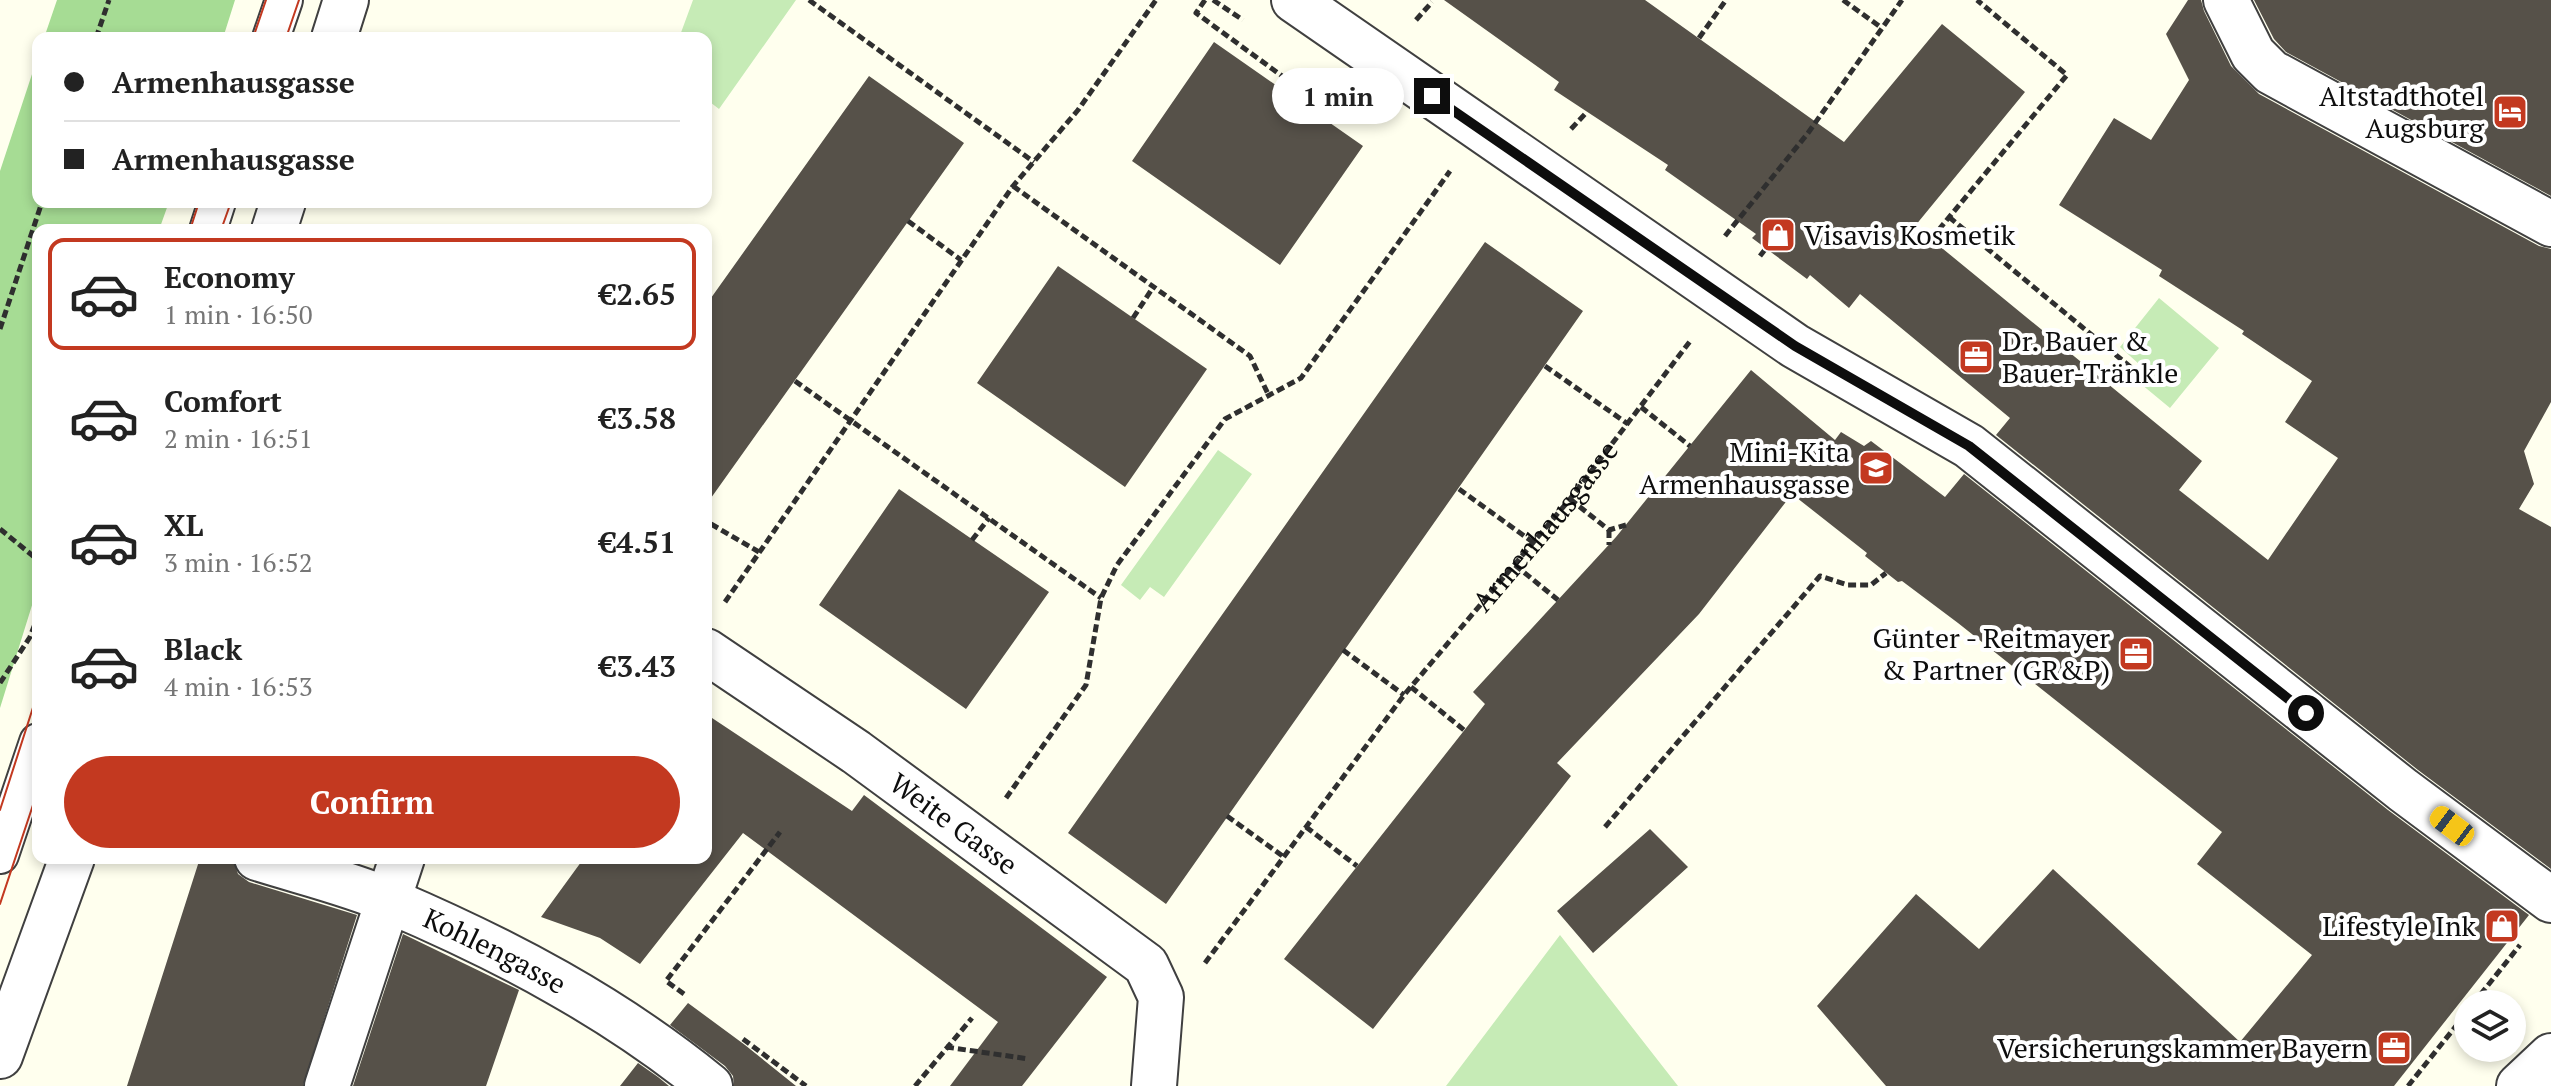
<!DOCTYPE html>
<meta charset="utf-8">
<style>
body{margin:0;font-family:"PT Serif",serif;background:#f2f2f2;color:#222;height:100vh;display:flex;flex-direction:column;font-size:30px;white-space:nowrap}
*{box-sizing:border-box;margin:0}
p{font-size:26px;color:#767676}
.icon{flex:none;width:44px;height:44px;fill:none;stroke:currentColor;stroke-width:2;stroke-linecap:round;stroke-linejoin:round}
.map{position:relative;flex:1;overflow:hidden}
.details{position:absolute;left:32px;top:224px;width:680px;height:640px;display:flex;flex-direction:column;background:#fff;border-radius:16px;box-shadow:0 4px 12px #0003}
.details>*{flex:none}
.hud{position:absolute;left:32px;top:32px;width:680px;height:176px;border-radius:16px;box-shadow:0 4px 12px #0003;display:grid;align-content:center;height:176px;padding:0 32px;background:#fff}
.fabs{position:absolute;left:2454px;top:990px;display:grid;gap:16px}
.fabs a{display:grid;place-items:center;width:72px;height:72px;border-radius:50%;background:#fff;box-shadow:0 4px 12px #0003;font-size:40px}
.end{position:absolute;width:36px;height:36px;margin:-18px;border:10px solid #0d0d0d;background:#fff;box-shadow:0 0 0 4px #fff}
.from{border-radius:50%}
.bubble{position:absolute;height:56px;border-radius:28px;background:#fff;box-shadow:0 4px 12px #0003;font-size:26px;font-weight:600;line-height:56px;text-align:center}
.car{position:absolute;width:24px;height:48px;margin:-24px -12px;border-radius:10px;box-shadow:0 0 6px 2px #0007;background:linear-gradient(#f5c518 24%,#345 0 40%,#f5c518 0 76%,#345 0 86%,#f5c518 0)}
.hud b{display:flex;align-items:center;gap:28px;height:76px;font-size:30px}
.hud b+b{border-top:2px solid #e0e0e0}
.hud i{width:20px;height:20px;background:#222}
ul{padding:14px 0 0;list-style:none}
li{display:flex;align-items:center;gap:24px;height:112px;margin:0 16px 12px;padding:0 16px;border:4px solid transparent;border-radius:16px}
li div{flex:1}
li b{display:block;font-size:30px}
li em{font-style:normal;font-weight:600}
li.active{border-color:#c33920}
li>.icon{width:72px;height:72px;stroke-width:1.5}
.cta{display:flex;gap:16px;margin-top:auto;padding:16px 32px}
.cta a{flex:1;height:92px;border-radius:48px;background:#c33920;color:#fff;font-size:32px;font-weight:600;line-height:92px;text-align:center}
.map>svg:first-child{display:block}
.green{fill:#c6ebb6}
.forest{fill:#a6dc94}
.building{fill:#565149}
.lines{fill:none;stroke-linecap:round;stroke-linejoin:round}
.service-casing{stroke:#404040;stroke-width:40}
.minor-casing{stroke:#404040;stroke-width:48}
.path{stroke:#2f2f2f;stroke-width:5;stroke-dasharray:8 4;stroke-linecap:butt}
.service{stroke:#fff;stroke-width:36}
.minor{stroke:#fff;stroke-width:44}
.tram{stroke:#c33920;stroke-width:2}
.route{stroke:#0d0d0d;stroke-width:10}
.labels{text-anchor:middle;stroke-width:8;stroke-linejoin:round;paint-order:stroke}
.poi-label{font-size:28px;fill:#0d0d0d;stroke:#fff;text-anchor:end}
.street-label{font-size:28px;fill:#0d0d0d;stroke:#fff}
</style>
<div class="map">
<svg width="2551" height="1086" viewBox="0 0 2551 1086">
<rect width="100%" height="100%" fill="#ffe"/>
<path class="green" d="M693,0H796L719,109L706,99V38H679Z
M2159,298L2219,348L2170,408L2141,384L2149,373L2120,347Z
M1218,450L1252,474L1164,597L1150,587L1140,600L1121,585Z
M1560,935L1678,1086H1446Z"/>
<path class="forest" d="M57,0H235L223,38H44Z
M38,56V202H169L159,230H38V586L0,708V171Z"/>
<path class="building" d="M1444,0H1645L1844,142L1942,24L2025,92L1915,226L2202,461L2179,490L2268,560L2338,458L2285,422L2312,381L2242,334L2244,331L2159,276L2162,270L2059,205L2114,118L2151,140L2189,80L2166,34L2188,0H2201L2204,11L2231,66L2259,94L2539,246L2551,249V402L2524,451L2534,484L2519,509L2551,527V869L2418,770L1996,435L2010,418L1860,294L1849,308L1810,275L1807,279L1752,238L1756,234L1665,170L1668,165L1554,90L1559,82Z
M2254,0H2551V196L2286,52L2274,39Z
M1214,42L1363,146L1280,265L1132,161Z
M869,76L964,143L706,505V305Z
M1485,242L1583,311L1166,904L1068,833Z
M1058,266L1207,369L1125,487L977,383Z
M1751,370L1835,440L1841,432L1864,446L1871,441L1945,497L1964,474L2388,810L2529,915L2394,1086H1886L1817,1006L1916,894L1979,949L2053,869L2240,1042L2312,955L2197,864L2222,832L1958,623L1902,581L1898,582L1865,556L1867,553L1792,494L1699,614L1557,763L1571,776L1373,1029L1284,959L1485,704L1473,692L1616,537Z
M899,489L1049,592L966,709L819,605Z
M706,714L852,811L864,795L1107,977L1022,1086H950L998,1022L743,833L640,964L600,938L541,917L584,858H706Z
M1650,829L1688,867L1593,953L1557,911Z
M200,858H233L238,874L249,882L357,915L303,1086H127Z
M403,934L519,990L486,1086H353Z
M688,1003L745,1045L796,1086H734L733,1076L725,1066L670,1025Z
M638,1063L658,1077L669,1086H620Z"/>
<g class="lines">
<defs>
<path id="service" d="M271,38L284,0
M208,230L217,202
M0,855L38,742"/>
<g id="minor">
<path d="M1294,0L1795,346L1969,446L2403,790L2551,900"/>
<path d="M2226,0L2253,54L2271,72L2551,224"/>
<path d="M334,38L346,0"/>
<path d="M274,230L283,202"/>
<path id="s2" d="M706,651L856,752L1146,965L1161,997L1154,1086"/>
<path id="s3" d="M257,858C301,872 348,883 390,901C505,950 613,1007 710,1086"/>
<path d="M0,1056L72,858"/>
<path d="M327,1086L402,858"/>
<path d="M2519,1086L2551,1056"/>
</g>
</defs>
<use href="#service" class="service-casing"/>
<use href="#minor" class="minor-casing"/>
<g class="path">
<path d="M809,0L1034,162"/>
<path d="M1205,0L1196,13L1308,95L1303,103"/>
<path d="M1213,0L1243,20"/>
<path d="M1843,0L1882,28"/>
<path d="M1416,20L1432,2"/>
<path d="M96,38L109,0"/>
<path d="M1699,38L1726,0"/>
<path d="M1571,129L1586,113"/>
<path d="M1013,186L1250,356L1269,396"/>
<path d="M1949,217L2145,379"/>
<path d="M908,221L961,260"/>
<path d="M1725,236L1808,133L1902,0"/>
<path d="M1931,239L2067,75L1977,0"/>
<path d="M1760,256L1770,243"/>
<path d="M1133,318L1154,286"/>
<path d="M0,329L42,202"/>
<path d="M1545,366L1628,424"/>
<path d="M795,381L1101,598"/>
<path d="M1641,407L1690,446"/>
<path d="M1459,489L1534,543"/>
<path d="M1570,499L1609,530L1626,525"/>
<path d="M711,524L759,552"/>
<path d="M0,529L38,560"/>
<path d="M1609,530V545"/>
<path d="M972,540L989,518"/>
<path d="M1515,565L1558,600"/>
<path d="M725,602L1013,186L1078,110L1156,0"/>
<path d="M1343,650L1404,695"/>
<path d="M0,683L30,637L38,616"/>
<path d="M1411,687L1464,730"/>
<path d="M1006,798L1086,685L1101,598L1117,565L1225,419L1301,378L1450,171"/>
<path d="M1227,816L1284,857"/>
<path d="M1306,827L1357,866"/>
<path d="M1605,827L1820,576L1848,585H1871L1886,573"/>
<path id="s1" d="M1205,963L1404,695L1570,499L1691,340"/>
<path d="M684,994L666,981L780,832"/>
<path d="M2473,1004L2520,945"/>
<path d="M743,1039L806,1086"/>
<path d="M946,1047L1029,1059"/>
<path d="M915,1086L972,1018"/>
<path d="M2408,1086L2468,1011"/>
</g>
<use href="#service" class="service"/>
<use href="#minor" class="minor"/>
<path class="tram" d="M253,38L266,0
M286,38L299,0
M190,230L199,202
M221,230L231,202
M0,810L38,692
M0,904L38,790"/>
</g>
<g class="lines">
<path class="route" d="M1432,96L1795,346L1969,446L2306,713"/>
</g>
<defs>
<symbol id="hotel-square" viewBox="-11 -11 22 22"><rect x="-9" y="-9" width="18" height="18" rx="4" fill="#c33920" stroke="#fff"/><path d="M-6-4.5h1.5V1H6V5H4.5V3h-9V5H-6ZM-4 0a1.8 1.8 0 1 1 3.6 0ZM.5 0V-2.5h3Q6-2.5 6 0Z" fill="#fff"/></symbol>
<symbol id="shop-square" viewBox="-11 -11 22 22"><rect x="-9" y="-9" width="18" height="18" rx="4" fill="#c33920" stroke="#fff"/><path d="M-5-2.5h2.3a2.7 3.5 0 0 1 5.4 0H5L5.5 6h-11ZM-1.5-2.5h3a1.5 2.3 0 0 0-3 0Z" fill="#fff"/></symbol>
<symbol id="office-square" viewBox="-11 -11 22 22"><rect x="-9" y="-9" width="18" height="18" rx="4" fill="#c33920" stroke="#fff"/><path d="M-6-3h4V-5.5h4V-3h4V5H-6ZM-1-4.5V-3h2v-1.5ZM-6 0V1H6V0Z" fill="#fff"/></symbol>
<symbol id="school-square" viewBox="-11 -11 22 22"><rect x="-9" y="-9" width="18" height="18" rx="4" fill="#c33920" stroke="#fff"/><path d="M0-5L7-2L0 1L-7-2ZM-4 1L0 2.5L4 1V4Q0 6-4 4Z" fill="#fff"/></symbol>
</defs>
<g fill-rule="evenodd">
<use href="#hotel-square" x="2490" y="92" width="40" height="40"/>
<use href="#shop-square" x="1758" y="215" width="40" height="40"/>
<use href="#office-square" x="1956" y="337" width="40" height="40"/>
<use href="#school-square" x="1856" y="448" width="40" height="40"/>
<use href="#office-square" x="2116" y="634" width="40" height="40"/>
<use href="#shop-square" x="2482" y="906" width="40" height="40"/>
<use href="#office-square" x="2374" y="1028" width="40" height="40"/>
</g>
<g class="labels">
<g class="poi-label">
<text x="2484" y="106">Altstadthotel<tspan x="2484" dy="32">Augsburg</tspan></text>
<text x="1804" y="245" text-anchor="start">Visavis Kosmetik</text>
<text x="2002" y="351" text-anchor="start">Dr. Bauer &amp;<tspan x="2002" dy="32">Bauer-Tränkle</tspan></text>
<text x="1850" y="462">Mini-Kita<tspan x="1850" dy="32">Armenhausgasse</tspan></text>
<text x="2110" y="648">Günter - Reitmayer<tspan x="2110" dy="32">&amp; Partner (GR&amp;P)</tspan></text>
<text x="2476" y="936">Lifestyle Ink</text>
<text x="2368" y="1058">Versicherungskammer Bayern</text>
</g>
<g class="street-label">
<text dy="10" stroke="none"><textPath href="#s1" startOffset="554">Armenhausgasse</textPath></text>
<text dy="10" stroke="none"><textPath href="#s2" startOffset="302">Weite Gasse</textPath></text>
<text dy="10" stroke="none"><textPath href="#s3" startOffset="256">Kohlengasse</textPath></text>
</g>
</g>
</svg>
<div class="fabs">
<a><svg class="icon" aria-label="layers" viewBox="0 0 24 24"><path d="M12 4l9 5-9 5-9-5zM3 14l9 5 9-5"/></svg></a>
</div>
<i class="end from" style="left:2306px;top:713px"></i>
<i class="end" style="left:1432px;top:96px"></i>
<div class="bubble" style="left:1272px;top:68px;width:132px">1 min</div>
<i class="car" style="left:2452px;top:826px;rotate:307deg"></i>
<div class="hud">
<b><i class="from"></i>Armenhausgasse</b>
<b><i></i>Armenhausgasse</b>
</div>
<section class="details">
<ul>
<li class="active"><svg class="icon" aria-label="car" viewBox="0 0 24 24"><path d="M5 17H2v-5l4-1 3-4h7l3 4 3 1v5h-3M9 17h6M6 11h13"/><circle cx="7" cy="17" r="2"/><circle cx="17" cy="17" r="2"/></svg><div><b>Economy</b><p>1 min · 16:50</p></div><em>€2.65</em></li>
<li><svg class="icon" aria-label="car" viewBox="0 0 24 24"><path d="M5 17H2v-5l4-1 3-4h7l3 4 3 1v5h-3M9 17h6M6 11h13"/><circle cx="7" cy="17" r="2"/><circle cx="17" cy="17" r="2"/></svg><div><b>Comfort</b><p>2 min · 16:51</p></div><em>€3.58</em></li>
<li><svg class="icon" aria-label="car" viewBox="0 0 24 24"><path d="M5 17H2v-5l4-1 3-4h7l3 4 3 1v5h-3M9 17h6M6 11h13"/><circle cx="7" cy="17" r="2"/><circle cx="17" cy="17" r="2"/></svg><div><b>XL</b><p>3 min · 16:52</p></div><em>€4.51</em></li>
<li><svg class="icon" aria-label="car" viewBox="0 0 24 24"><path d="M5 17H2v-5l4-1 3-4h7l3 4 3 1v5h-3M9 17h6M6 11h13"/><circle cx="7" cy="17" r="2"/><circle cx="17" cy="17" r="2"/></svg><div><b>Black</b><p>4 min · 16:53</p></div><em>€3.43</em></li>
</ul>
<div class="cta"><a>Confirm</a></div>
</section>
</div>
